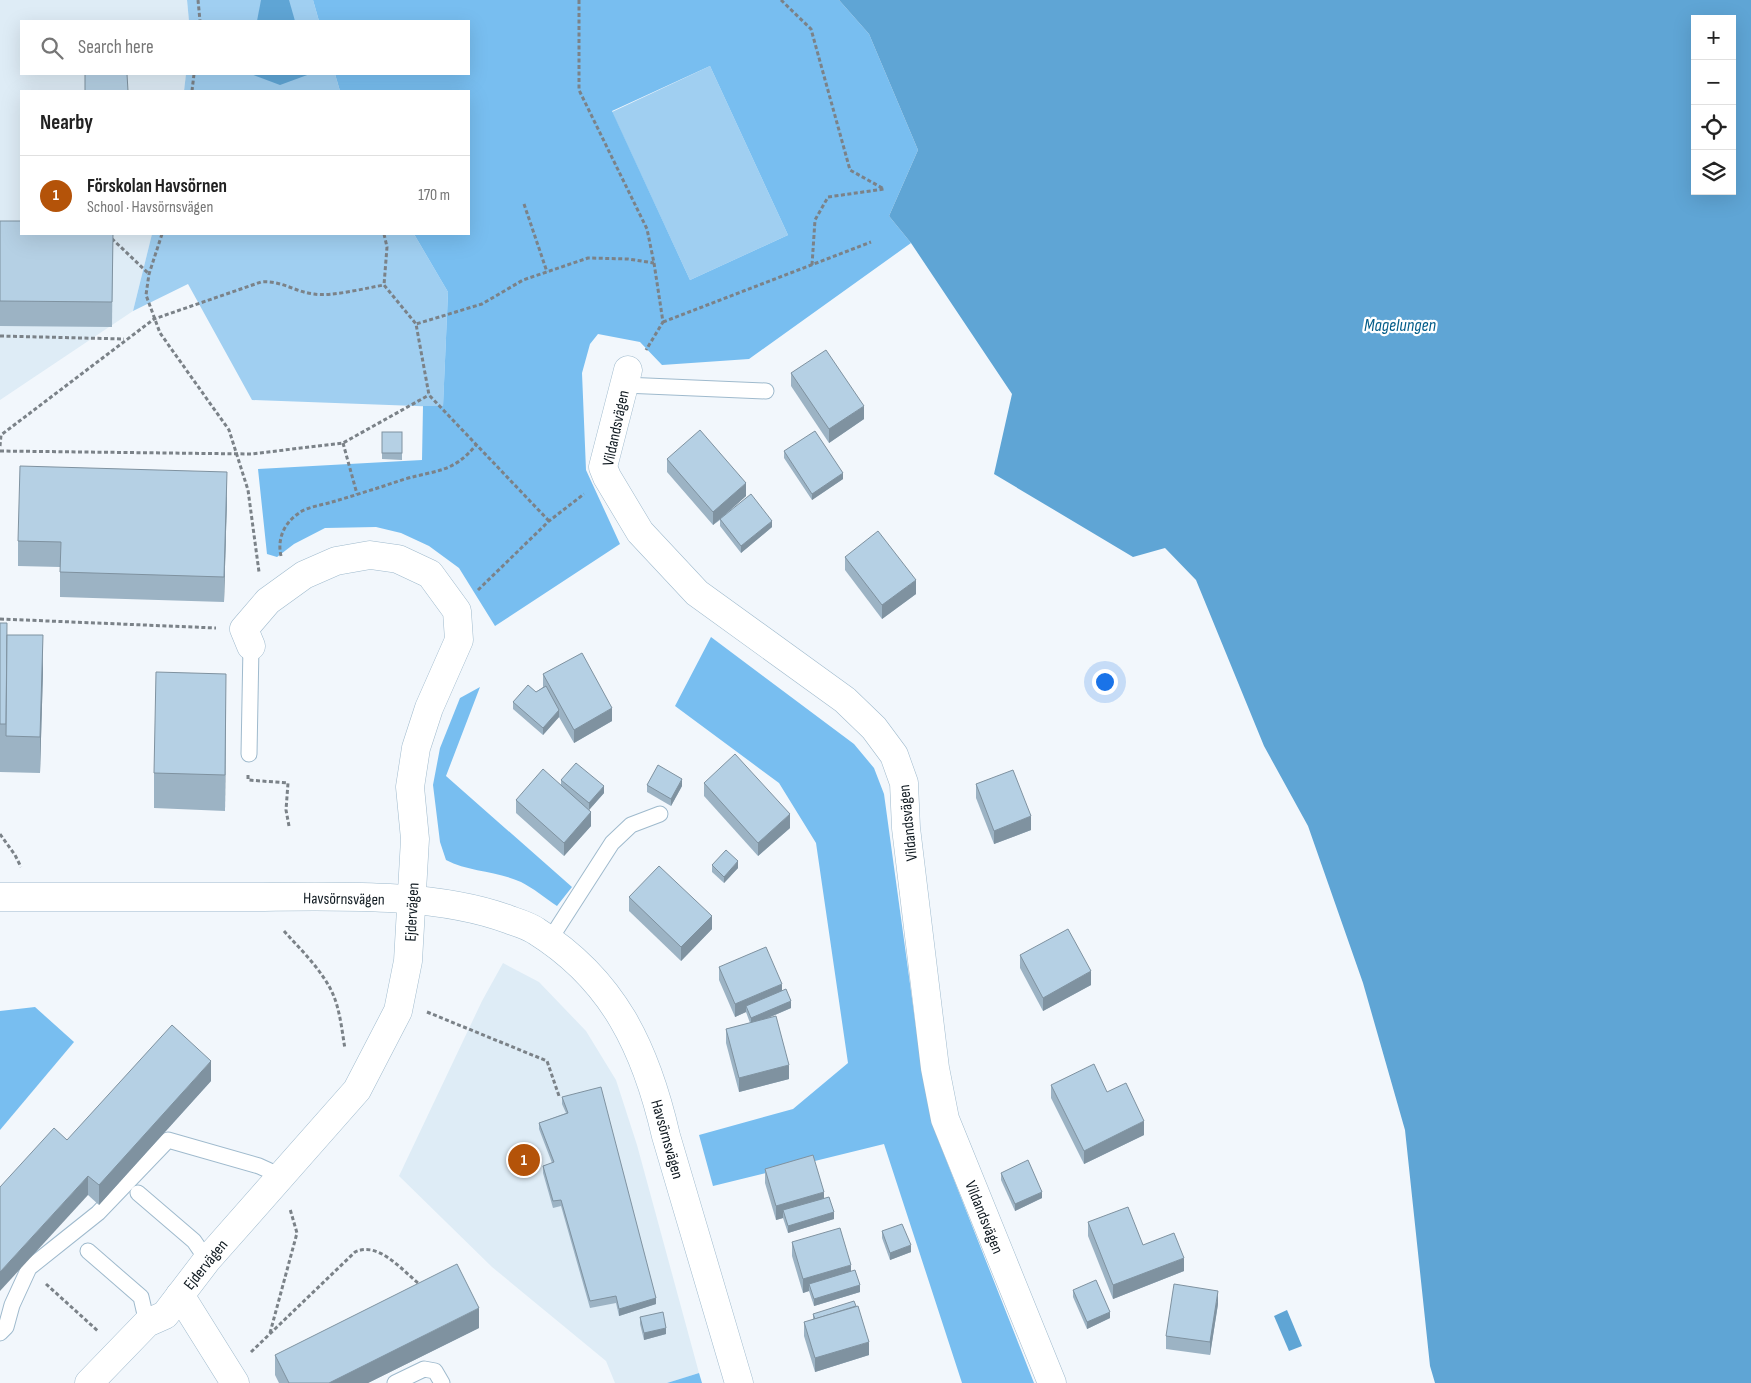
<!DOCTYPE html>
<html lang="en">
<head>
<meta charset="utf-8">
<style>
  body { margin:0; font-family:"Sofia Sans Condensed",sans-serif; background:#f6f6f6; color:#222 }
  .controls { position:absolute; right:15px; top:15px; display:grid; overflow:hidden; border-radius:0px; box-shadow:0 5px 20px #0002 }
  .controls button { width:45px; height:45px; display:grid; place-items:center; padding:0; border:0; border-bottom:1px solid #e0e0e0; background:#fff; color:#222; font:25px sans-serif }
  .you { position:absolute; left:1104px; top:681px; width:18px; height:18px; margin:-12px; border:4px solid #fff; border-radius:50%; background:#1a73e8; box-shadow:0 0 0 8px #1a73e833 }
  .badge { display:grid; place-items:center; width:32px; height:32px; border-radius:50%; background:#b45309; color:#fff; font-size:16px; font-weight:700 }
  .pin { position:absolute; translate:-50% -50%; border:2px solid #fff; box-shadow:0 1px 5px #0006 }
  .list { margin:0; padding:0; list-style:none }
  h2 { display:flex; justify-content:space-between; align-items:center; height:65px; margin:0; padding:0 20px; font-size:21px }
  h2 small { font-size:16px; font-weight:400; color:#767676 }
  .list li { display:grid; grid-template-columns:32px 1fr auto; gap:15px; align-items:center; box-sizing:border-box; height:80px; padding:0 20px; border-top:1px solid #e0e0e0 }
  .list b { display:block; font-size:19px; white-space:nowrap }
  .list p { margin:0; font-size:16px; white-space:nowrap; color:#767676 }
  .list em { font-size:16px; font-style:normal; color:#767676 }
  .icon { flex:none; width:28px; height:28px; fill:none; stroke:currentColor; stroke-width:2; stroke-linecap:round; stroke-linejoin:round }
  .map { position:relative; flex:none; width:1751px; height:1383px; overflow:hidden }
  .search { position:absolute; background:#fff; box-shadow:0 5px 20px #0002; left:20px; top:20px; width:450px; height:55px; display:flex; align-items:center; gap:12px; box-sizing:border-box; padding:0 18px; border-radius:0px; color:#767676; font-size:19px }
  .panel { position:absolute; background:#fff; box-shadow:0 5px 20px #0002; left:20px; top:90px; width:450px; height:145px; border-radius:0px }
  .map>svg:first-child { display:block }
  .built { fill:#deecf6 }
  .green { fill:#a0cff1 }
  .forest { fill:#78bef0; fill-rule:evenodd }
  .water { fill:#5fa5d5; fill-rule:evenodd }
  .lines { fill:none; stroke-linecap:round; stroke-linejoin:round }
  .service-casing { stroke:#9fbacd; stroke-width:17 }
  .minor-casing { stroke:#9fbacd; stroke-width:29 }
  .path { stroke:#7b8288; stroke-width:3; stroke-dasharray:4 2.5; stroke-linecap:butt }
  .service { stroke:#fff; stroke-width:15 }
  .minor { stroke:#fff; stroke-width:28 }
  .wall { fill:#9cb3c4 }
  .shaded-wall { fill:#7f92a0 }
  .building { fill:#b5d0e4; stroke:#7f92a0 }
  .labels { text-anchor:middle; stroke-width:4.5; stroke-linejoin:round; paint-order:stroke }
  .street-label { font-size:16px; fill:#0f1920; stroke:#fff }
  .water-label { font-size:18px; font-style:italic; fill:#035d8a; stroke:#fff }
</style>
</head>
<body>
<div class="map">
<svg width="1751" height="1383" viewBox="0 0 1751 1383">
  <rect width="100%" height="100%" fill="#f2f7fc"/>
  <g class="built">
    <polygon points="0,0 187,0 189,21 21,21 21,74 186,74 184,91 21,91 21,234 152,234 133,311 0,400"/>
    <polygon points="503,963 539,982 586,1031 616,1080 637,1145 699,1373 667,1383 615,1383 606,1361 492,1267 399,1176 482,1001"/>
  </g>
  <g class="green">
    <polygon points="187,0 313,0 319,21 189,21"/>
    <polygon points="710,66 788,235 690,280 612,112"/>
    <polygon points="186,74 335,74 340,91 184,91"/>
    <polygon points="152,234 414,234 448,292 443,407 252,400 188,284 133,311"/>
  </g>
  <g class="forest">
    <path d="M313 0H839L869 34 918 150 889 216 911 243 749 359 662 365 640 342 598 334 590 344 582 373 586 470 620 544 495 626 459 568 429 546 401 533 376 527 325 528 294 544 277 557 267 554 258 469 422 460 423 406H443L448 292 414 234H469V91H340L335 74H469V21H319ZM710 66 788 235 690 280 612 111Z"/>
    <polygon points="711,637 854,744 874,768 884,794 921,1064 934,1129 1034,1383 962,1383 884,1144 713,1186 699,1135 793,1109 848,1063 816,843 779,783 675,706"/>
    <path d="M480 687 446 776 572 887 557 906C545 898 533 888 521 882 497 871 469 872 446 860L440 842 433 785 440 748 460 698Z"/>
    <polygon points="35,1007 74,1042 0,1130 0,1011"/>
    <polygon points="699,1373 702,1383 667,1383"/>
  </g>
  <g class="water">
    <polygon points="261,0 289,0 295,21 257,21"/>
    <path d="M839 0H1751V1383H1435L1430 1366 1405 1130 1363 983 1308 826 1264 746 1196 580 1165 548 1133 557 994 474 1012 394 911 243 889 216 918 150 869 34ZM1695 19H1732V191H1695Z"/>
    <polygon points="251,74 310,74 280,85"/>
    <polygon points="1287,1310 1302,1346 1289,1351 1274,1316"/>
  </g>
  <g class="lines">
    <g class="service-casing">
      <g id="service">
        <polyline points="624,385 766,391"/>
        <polyline points="249,754 251,646"/>
        <polyline points="549,941 612,843 631,825 660,814"/>
        <polyline points="138,1193 194,1241 207,1260"/>
        <polyline points="88,1251 141,1297 147,1323"/>
        <polyline points="0,1333 6,1327 12,1305 29,1268 98,1213 168,1140 259,1166 281,1176"/>
        <polyline points="395,1383 424,1369 435,1371 442,1383"/>
      </g>
    </g>
    <g class="minor-casing">
      <g id="minor">
        <polyline points="628,370 603,467 607,477 640,532 697,593 845,700 874,728 894,755 904,783 906,828 935,1068 945,1119 1052,1383"/>
        <path d="M0 897C78 897 156 897 235 897 319 897 432 890 510 920 519 923 529 926 536 931 614 980 646 1049 666 1136L739 1383"/>
        <polyline points="180,1295 235,1383"/>
        <polyline points="89,1383 147,1323 165,1315 207,1260 357,1090 398,1011 408,961 415,839 410,787 416,748 429,708 459,640 457,611 430,574 398,559 370,555 336,561 304,575 268,601 244,629 251,646"/>
      </g>
    </g>
    <g class="path">
      <polyline points="198,0 200,21"/>
      <polyline points="579,0 579,90 647,229 654,263 663,322 646,350"/>
      <polyline points="781,0 811,29 850,170 884,189 828,197 815,220 812,265"/>
      <polyline points="192,91 194,74"/>
      <polyline points="524,204 547,272"/>
      <polyline points="107,234 149,274"/>
      <polyline points="162,234 149,274 146,295 160,333 229,430 248,490 259,572"/>
      <polyline points="384,234 387,247 384,285"/>
      <polyline points="663,322 871,242"/>
      <polyline points="0,336 124,339"/>
      <polyline points="343,443 357,494"/>
      <path d="M0 446 1 435 154 319 261 282C281 280 295 292 314 294 331 297 366 288 384 285L416 324"/>
      <polyline points="0,451 251,454 343,443 429,395"/>
      <polyline points="549,521 429,395 416,324 482,304 523,280 588,258 628,259 654,263"/>
      <path d="M281 556C277 539 284 523 299 513 307 507 322 505 332 502 356 495 381 487 405 479 436 470 453 473 476 445"/>
      <polyline points="478,590 549,521 584,494"/>
      <polyline points="0,619 216,628"/>
      <polyline points="248,775 248,780 288,783 286,810 289,826"/>
      <polyline points="0,834 15,855 21,867"/>
      <path d="M284 931C301 950 321 969 332 992 340 1009 342 1031 345 1049"/>
      <polyline points="427,1012 547,1061 559,1096"/>
      <polyline points="46,1284 99,1332"/>
      <polyline points="270,1333 297,1233 290,1209"/>
      <path d="M251 1352 355 1252C378 1241 401 1269 418 1283"/>
    </g>
    <use href="#service" class="service"/>
    <use href="#minor" class="minor"/>
  </g>
  <g class="wall">
    <polygon points="0,221 113,234 112,327 0,326"/>
    <polygon points="791,373 864,419 829,443 791,386"/>
    <polygon points="382,432 402,432 402,460 382,459"/>
    <polygon points="784,451 843,479 812,500 784,458"/>
    <polygon points="667,459 746,496 723,517 772,527 741,553 720,526 720,520 713,525 667,472"/>
    <polygon points="227,497 224,602 60,597 60,567 18,566 18,541"/>
    <polygon points="845,557 916,594 882,619 845,570"/>
    <polygon points="0,623 7,635 43,671 40,773 0,772"/>
    <polygon points="543,674 612,721 574,743 559,717 543,735 513,709 513,702 536,692 543,687"/>
    <polygon points="226,710 225,811 154,808 154,773"/>
    <polygon points="561,780 604,793 589,810 591,826 564,856 516,813 516,800 561,786"/>
    <polygon points="704,783 790,828 758,856 704,796"/>
    <polygon points="976,784 1031,830 994,844 976,798"/>
    <polygon points="647,785 682,786 671,806 647,792"/>
    <polygon points="712,865 738,868 724,883 712,872"/>
    <polygon points="629,897 712,929 681,961 629,911"/>
    <polygon points="1020,955 1091,985 1043,1011 1020,968"/>
    <polygon points="719,967 782,990 791,1008 766,1019 789,1079 739,1092 726,1043 726,1029 750,1023 746,1012 735,1017 719,980"/>
    <polygon points="211,1081 99,1205 88,1195 67,1140"/>
    <polygon points="1051,1085 1107,1092 1144,1135 1084,1164 1051,1098"/>
    <polygon points="562,1097 656,1304 619,1316 616,1303 590,1308 561,1206 553,1208 543,1173 543,1166 552,1163 539,1129 539,1123 566,1113 562,1104"/>
    <polygon points="765,1169 824,1198 834,1219 788,1233 783,1218 776,1220 765,1183"/>
    <polygon points="1001,1173 1042,1198 1015,1211 1001,1180"/>
    <polygon points="1088,1222 1143,1245 1184,1271 1113,1299 1088,1236"/>
    <polygon points="882,1231 911,1252 890,1260 882,1238"/>
    <polygon points="792,1242 851,1271 860,1292 814,1306 809,1291 803,1293 792,1256"/>
    <polygon points="1073,1290 1110,1318 1087,1329 1073,1297"/>
    <polygon points="1218,1304 1210,1355 1166,1349 1166,1336"/>
    <polygon points="813,1314 869,1355 815,1372 804,1336 804,1322 813,1320"/>
    <polygon points="640,1317 666,1334 644,1340 640,1324"/>
    <polygon points="479,1328 368,1383 279,1383 275,1375 275,1355"/>
  </g>
  <g class="shaded-wall">
    <polygon points="864,406 864,419 829,443 829,429"/>
    <polygon points="227,472 227,497 224,602 224,577"/>
    <polygon points="843,473 843,479 812,500 812,494"/>
    <polygon points="746,483 746,496 713,525 713,512"/>
    <polygon points="772,521 772,527 741,553 741,546"/>
    <polygon points="916,580 916,594 882,619 882,605"/>
    <polygon points="43,635 43,671 40,773 40,737"/>
    <polygon points="226,674 226,710 225,811 225,775"/>
    <polygon points="612,708 612,721 574,743 574,730"/>
    <polygon points="559,710 559,717 543,735 543,728"/>
    <polygon points="682,779 682,786 671,806 671,799"/>
    <polygon points="604,786 604,793 589,810 589,803"/>
    <polygon points="591,812 591,826 564,856 564,843"/>
    <polygon points="790,814 790,828 758,856 758,843"/>
    <polygon points="1031,816 1031,830 994,844 994,831"/>
    <polygon points="738,861 738,868 724,883 724,877"/>
    <polygon points="712,916 712,929 681,961 681,947"/>
    <polygon points="1091,971 1091,985 1043,1011 1043,998"/>
    <polygon points="782,984 782,997 746,1006 746,1012 735,1017 735,1004"/>
    <polygon points="791,1001 791,1008 751,1025 751,1018"/>
    <polygon points="211,1061 211,1081 99,1205 99,1185"/>
    <polygon points="789,1065 789,1079 739,1092 739,1078"/>
    <polygon points="1144,1121 1144,1135 1084,1164 1084,1151"/>
    <polygon points="88,1176 88,1195 0,1291 0,1272"/>
    <polygon points="824,1192 824,1205 783,1210 783,1218 776,1220 776,1206"/>
    <polygon points="1042,1192 1042,1198 1015,1211 1015,1204"/>
    <polygon points="834,1212 834,1219 788,1233 788,1226"/>
    <polygon points="911,1245 911,1252 890,1260 890,1253"/>
    <polygon points="1184,1258 1184,1271 1113,1299 1113,1285"/>
    <polygon points="851,1265 851,1278 809,1284 809,1291 803,1293 803,1279"/>
    <polygon points="860,1285 860,1292 814,1306 814,1299"/>
    <polygon points="1218,1291 1218,1304 1210,1355 1210,1342"/>
    <polygon points="656,1298 656,1304 619,1316 619,1309"/>
    <polygon points="479,1308 479,1328 368,1383 329,1383"/>
    <polygon points="1110,1312 1110,1318 1087,1329 1087,1322"/>
    <polygon points="666,1328 666,1334 644,1340 644,1333"/>
    <polygon points="869,1342 869,1355 815,1372 815,1358"/>
  </g>
  <g class="building">
    <polygon points="85,74 127,74 128,91 85,91"/>
    <polygon points="0,221 21,221 21,234 113,234 112,302 0,301"/>
    <polygon points="826,350 864,406 829,429 791,373"/>
    <polygon points="700,430 746,483 713,512 667,459"/>
    <polygon points="815,431 843,473 812,494 784,451"/>
    <rect x="382" y="432" width="20" height="21"/>
    <polygon points="20,466 227,472 224,577 60,572 61,542 18,541"/>
    <polygon points="751,494 772,521 741,546 720,519"/>
    <polygon points="878,531 916,580 882,605 845,557"/>
    <polygon points="0,623 7,623 6,724 0,724"/>
    <polygon points="7,635 43,635 40,737 6,736"/>
    <polygon points="582,653 612,708 574,730 543,674"/>
    <polygon points="156,672 226,674 225,775 154,773"/>
    <polygon points="528,685 536,692 546,686 559,710 543,728 513,702"/>
    <polygon points="735,754 790,814 758,843 704,783"/>
    <polygon points="576,763 604,786 589,803 561,780"/>
    <polygon points="658,765 682,779 671,799 647,785"/>
    <polygon points="543,769 591,812 564,843 516,800"/>
    <polygon points="1013,770 1031,816 994,831 976,784"/>
    <polygon points="726,850 738,861 724,877 712,865"/>
    <polygon points="659,866 712,916 681,947 629,897"/>
    <polygon points="1068,929 1091,971 1043,998 1020,955"/>
    <polygon points="766,947 782,984 735,1004 719,967"/>
    <polygon points="786,989 791,1001 751,1018 746,1006"/>
    <polygon points="776,1016 789,1065 739,1078 726,1029"/>
    <polygon points="172,1025 211,1061 99,1185 88,1176 0,1272 0,1187 54,1128 67,1140"/>
    <polygon points="1094,1064 1107,1092 1126,1083 1144,1121 1084,1151 1051,1085"/>
    <polygon points="601,1087 656,1298 619,1309 616,1296 590,1301 561,1200 553,1201 543,1166 554,1162 539,1123 568,1113 562,1097"/>
    <polygon points="813,1155 824,1192 776,1206 765,1169"/>
    <polygon points="1028,1160 1042,1192 1015,1204 1001,1173"/>
    <polygon points="829,1197 834,1212 788,1226 783,1210"/>
    <polygon points="1128,1207 1143,1245 1174,1233 1184,1258 1113,1285 1088,1222"/>
    <polygon points="902,1224 911,1245 890,1253 882,1231"/>
    <polygon points="840,1228 851,1265 803,1279 792,1242"/>
    <polygon points="457,1264 479,1308 329,1383 289,1383 275,1355"/>
    <polygon points="855,1270 860,1285 814,1299 809,1284"/>
    <polygon points="1096,1280 1110,1312 1087,1322 1073,1290"/>
    <polygon points="1174,1284 1218,1291 1210,1342 1166,1336"/>
    <polygon points="854,1301 856,1306 815,1319 813,1314"/>
    <polygon points="858,1306 869,1342 815,1358 804,1322"/>
    <polygon points="663,1312 666,1328 644,1333 640,1317"/>
  </g>
  <g class="labels">
    <g class="street-label">
      <text transform="translate(615 428) rotate(-78)" y="6">Vildandsvägen</text>
      <text transform="translate(907 823) rotate(-96)" y="6">Vildandsvägen</text>
      <text transform="translate(344 898) rotate(1)" y="6">Havsörnsvägen</text>
      <text transform="translate(411 912) rotate(-87)" y="6">Ejdervägen</text>
      <text transform="translate(668 1139) rotate(74)" y="6">Havsörnsvägen</text>
      <text transform="translate(985 1217) rotate(68)" y="6">Vildandsvägen</text>
      <text transform="translate(205 1264) rotate(-51)" y="6">Ejdervägen</text>
    </g>
    <g class="water-label">
      <text x="1400" y="331">Magelungen</text>
    </g>
  </g>
</svg>
<div class="controls">
<button>+</button>
<button>−</button>
<button><svg class="icon" aria-label="locate" viewBox="0 0 24 24"><circle cx="12" cy="12" r="6"/><path d="M12 2v4M12 18v4M2 12h4M18 12h4"/></svg></button>
<button><svg class="icon" aria-label="layers" viewBox="0 0 24 24"><path d="M12 4l9 5-9 5-9-5zM3 14l9 5 9-5"/></svg></button>
</div>
<div class="you"></div>
<div class="pin badge" style="left:524px;top:1160px">1</div>
<div class="search"><svg class="icon" aria-label="search" viewBox="0 0 24 24"><circle cx="10" cy="10" r="6"/><path d="M15 15l6 6"/></svg>Search here</div>
<section class="panel">
<h2>Nearby<small></small></h2>
<ul class="list">
<li><span class="badge">1</span><div><b>Förskolan Havsörnen</b><p>School · Havsörnsvägen</p></div><em>170 m</em></li>
</ul>
</section>
</div>
</body>
</html>
